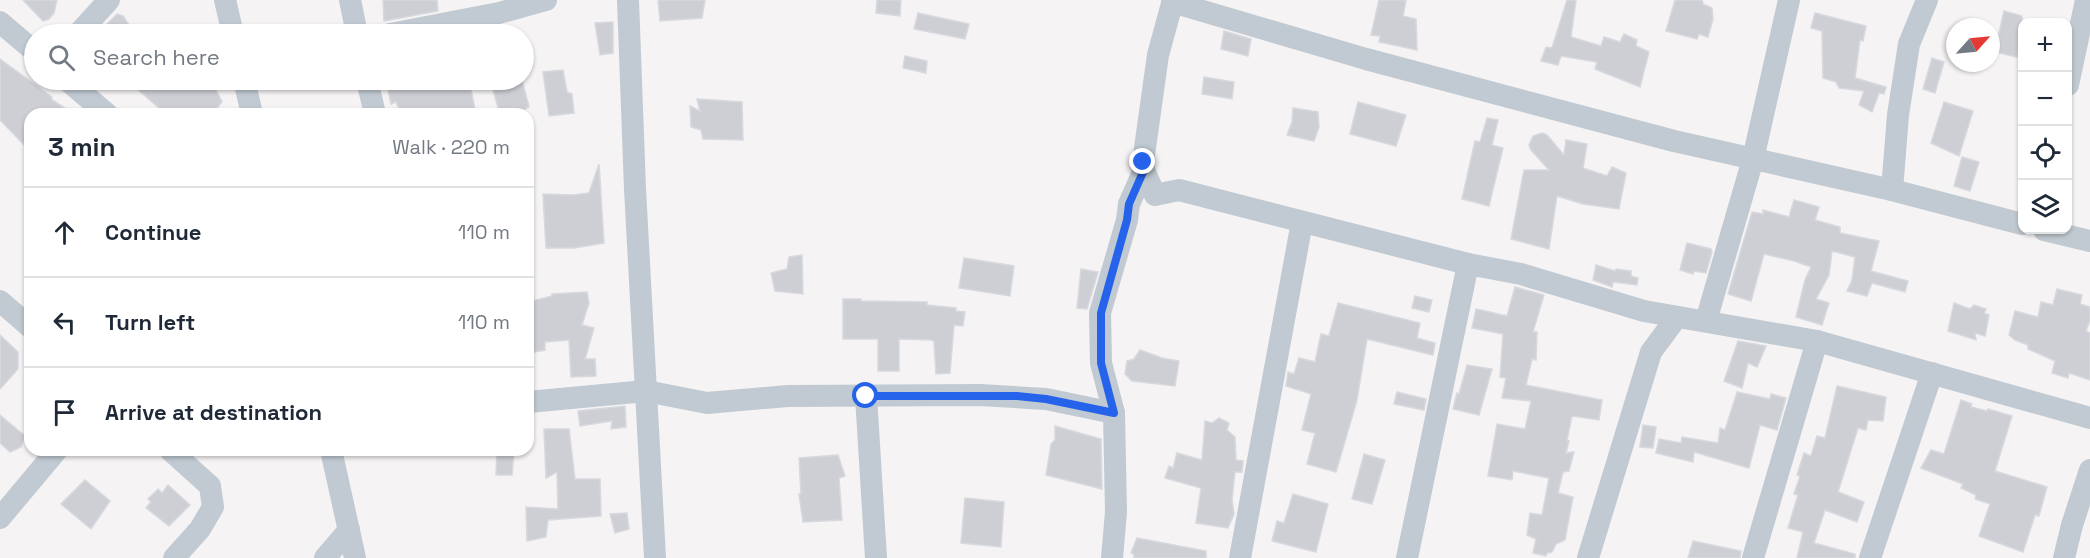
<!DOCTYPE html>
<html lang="en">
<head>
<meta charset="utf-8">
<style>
  body { margin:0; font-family:"Space Grotesk",sans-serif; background:#f2f2f3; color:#1f2937 }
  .controls { position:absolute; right:18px; top:18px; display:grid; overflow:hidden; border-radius:12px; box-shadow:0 2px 4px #0004 }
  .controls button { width:54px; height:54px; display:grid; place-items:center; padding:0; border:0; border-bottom:2px solid #e0e1e3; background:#fff; color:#1f2937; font:30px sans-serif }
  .compass { position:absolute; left:1946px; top:18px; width:54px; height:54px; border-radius:50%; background:#fff; box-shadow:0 2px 4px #0004; rotate:63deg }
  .stop { position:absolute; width:18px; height:18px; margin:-14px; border:4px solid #2563eb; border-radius:50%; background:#fff }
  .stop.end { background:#2563eb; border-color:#fff; box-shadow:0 2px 6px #0008 }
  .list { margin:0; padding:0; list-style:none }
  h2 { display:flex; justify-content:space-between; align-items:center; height:78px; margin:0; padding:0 24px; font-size:26px }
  h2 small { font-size:20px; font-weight:400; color:#747a83 }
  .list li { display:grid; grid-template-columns:39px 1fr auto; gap:18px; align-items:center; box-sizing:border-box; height:90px; padding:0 24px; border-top:2px solid #e0e1e3 }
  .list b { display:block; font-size:22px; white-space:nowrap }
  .list em { font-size:20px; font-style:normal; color:#747a83 }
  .icon { flex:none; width:33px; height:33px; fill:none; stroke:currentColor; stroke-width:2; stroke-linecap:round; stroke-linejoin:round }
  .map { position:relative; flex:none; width:2090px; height:558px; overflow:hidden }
  .search { position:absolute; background:#fff; box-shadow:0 2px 4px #0004; left:24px; top:24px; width:510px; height:66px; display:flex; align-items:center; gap:15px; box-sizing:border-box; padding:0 21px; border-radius:33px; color:#747a83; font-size:22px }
  .panel { position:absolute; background:#fff; box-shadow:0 2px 4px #0004; left:24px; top:108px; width:510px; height:348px; border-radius:18px }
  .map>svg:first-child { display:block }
  .building { fill:#cdcfd5; stroke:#d7d9de; stroke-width:1.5 }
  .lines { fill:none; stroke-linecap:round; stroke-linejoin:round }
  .minor { stroke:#c1cad2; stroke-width:22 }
  .route { stroke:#2563eb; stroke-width:8 }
</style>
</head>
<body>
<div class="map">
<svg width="2090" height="558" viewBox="0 0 2090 558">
  <rect width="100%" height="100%" fill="#f5f3f3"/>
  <g class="building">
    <polygon points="23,0 57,0 54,13 49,19 43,21"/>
    <polygon points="383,0 437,0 438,11 384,21"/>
    <polygon points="658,0 705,0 702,18 660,21"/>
    <polygon points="877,0 901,0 900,16 876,13"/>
    <polygon points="1379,0 1406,0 1403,16 1416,19 1417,50 1379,42 1380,36 1371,35"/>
    <polygon points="1567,0 1576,0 1571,37 1601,46 1604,37 1620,42 1624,34 1637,40 1636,46 1649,52 1640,87 1595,69 1597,62 1561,56 1558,65 1541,61 1546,47 1552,48"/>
    <polygon points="1675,0 1702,0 1703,4 1712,8 1713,19 1708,37 1699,34 1697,39 1666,31"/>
    <polygon points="2004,11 2022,16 2022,34 2017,57 1991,51 1991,35 1998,37"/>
    <polygon points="918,13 969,24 965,39 914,29"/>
    <polygon points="1815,13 1866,26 1863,41 1860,40 1855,78 1886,87 1884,94 1879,93 1872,112 1859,105 1864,91 1839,88 1836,82 1823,78 1822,31 1811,28"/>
    <polygon points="117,14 123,16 135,34 97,34"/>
    <polygon points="613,22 613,53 600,55 595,23"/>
    <polygon points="1224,31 1251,39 1248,56 1221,49"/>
    <polygon points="905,56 927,61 926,73 903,68"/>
    <polygon points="1932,58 1944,62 1935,93 1923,89"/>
    <polygon points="0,59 52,97 51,99 74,114 30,114 30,151 0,120"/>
    <polygon points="563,70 567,92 572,94 574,113 549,116 543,72"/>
    <polygon points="1204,77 1234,82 1232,99 1202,94"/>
    <polygon points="127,80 214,80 213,84 222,102 212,114 166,114"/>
    <polygon points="386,80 469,80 476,114 401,114 396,102 391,104"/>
    <polygon points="490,80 522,80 529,107 517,114 500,114"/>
    <polygon points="697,99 742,102 743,140 703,139 701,130 691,127 690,106 700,111"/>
    <polygon points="1358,102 1406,115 1396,146 1350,134"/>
    <polygon points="1944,102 1973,111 1959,156 1931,143"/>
    <polygon points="1293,108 1318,112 1319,127 1314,141 1287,135 1292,122"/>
    <polygon points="1487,118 1498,120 1492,145 1503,148 1489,206 1462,199 1475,141 1480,142"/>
    <polygon points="1542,133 1547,135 1564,155 1566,140 1587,144 1583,168 1607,176 1612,167 1626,173 1619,209 1583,204 1557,196 1549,249 1511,239 1524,170 1549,170 1531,150 1529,145 1533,136"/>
    <polygon points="1962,157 1979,162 1970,191 1954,186"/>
    <polygon points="599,164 604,243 574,248 546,248 543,194 573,195 589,193"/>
    <polygon points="1794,200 1819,207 1815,220 1840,227 1840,233 1879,241 1871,271 1908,281 1905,292 1872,283 1867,296 1847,291 1852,280 1855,257 1832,251 1829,275 1816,299 1829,303 1822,325 1796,317 1805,280 1811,267 1794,261 1764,254 1751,301 1728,294 1752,212 1763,214 1763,210 1789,217"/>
    <polygon points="1687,243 1711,249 1712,252 1706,273 1694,271 1693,274 1680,270"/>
    <polygon points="802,255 803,294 775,291 771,273 787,269 789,257"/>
    <polygon points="964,258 1014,266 1010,296 959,288"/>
    <polygon points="1596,265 1615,271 1616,269 1631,271 1631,276 1638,278 1637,285 1613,282 1612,287 1593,280"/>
    <polygon points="1081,269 1098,272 1087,309 1077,308"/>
    <polygon points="1515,287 1544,295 1533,332 1537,332 1536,360 1532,359 1526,385 1602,400 1599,420 1572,416 1567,440 1569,441 1566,453 1574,452 1569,471 1563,472 1558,493 1573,497 1565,540 1556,544 1552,552 1547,553 1546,556 1533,553 1536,539 1527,535 1530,513 1542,515 1549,478 1513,471 1512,480 1488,476 1497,424 1525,429 1531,401 1502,398 1506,378 1500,377 1503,334 1472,328 1476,309 1507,316"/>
    <polygon points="2057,289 2082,295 2080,304 2090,307 2090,320 2086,331 2090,333 2090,380 2069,373 2068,378 2052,373 2055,361 2028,349 2028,345 2015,340 2009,335 2015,311 2038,317 2041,302 2053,305"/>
    <polygon points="587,292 589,303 582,325 594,328 585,359 595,359 596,376 571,377 569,340 545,342 545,350 528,353 528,302 552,296 552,294"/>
    <polygon points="1415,296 1432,300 1429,312 1412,308"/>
    <polygon points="843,299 861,299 861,301 927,302 927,305 956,308 956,311 965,312 963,326 954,325 950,373 936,374 934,342 932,340 899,339 899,371 878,371 878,339 843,339"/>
    <polygon points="1338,303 1420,323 1417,338 1435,343 1433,355 1367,339 1357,400 1336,472 1307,464 1315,433 1302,430 1311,394 1286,386 1288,372 1294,374 1299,358 1315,362 1321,334 1329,336"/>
    <polygon points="1954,303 1970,309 1974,305 1986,309 1984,313 1989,315 1985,336 1975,333 1976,340 1948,331"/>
    <polygon points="0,335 18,352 18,369 0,389"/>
    <polygon points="1738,341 1766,346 1757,367 1748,363 1742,388 1724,381"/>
    <polygon points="1140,350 1162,358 1179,361 1175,386 1132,381 1125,374 1127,361 1134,359"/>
    <polygon points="1467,365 1492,369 1479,415 1453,409 1457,393 1459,394"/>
    <polygon points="1837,386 1886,397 1883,421 1868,420 1866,430 1858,428 1838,492 1864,502 1857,522 1825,510 1814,543 1855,554 1855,558 1797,558 1803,532 1788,528 1798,495 1794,494 1800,476 1797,475 1804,453 1811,456 1817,436 1825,438"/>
    <polygon points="1397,392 1426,399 1424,410 1394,404"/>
    <polygon points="1737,392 1770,399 1771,394 1786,398 1777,430 1760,425 1749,468 1694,452 1693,462 1656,453 1659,439 1681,443 1682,437 1718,443 1720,428 1725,430"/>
    <polygon points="1961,400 1972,404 1971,407 1987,411 1988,409 2012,416 1995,471 2047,487 2039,516 2035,515 2023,552 1979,536 1990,504 1975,499 1976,495 1961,488 1963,484 1921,468 1931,450 1944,454"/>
    <polygon points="625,406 626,427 611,429 612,421 580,426 578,411"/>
    <polygon points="0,415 25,436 21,447 10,452 0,443"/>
    <polygon points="1219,418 1229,423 1227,430 1235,437 1236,460 1243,461 1242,472 1235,472 1232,500 1234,514 1228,528 1196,523 1201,488 1165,478 1169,466 1173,468 1177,453 1202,460 1205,421 1212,423"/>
    <polygon points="1643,425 1656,427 1653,448 1640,447"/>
    <polygon points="1055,426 1101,439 1102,489 1046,475 1051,444 1055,440"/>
    <polygon points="544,429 569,429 575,479 600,479 601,516 548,520 546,537 527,541 526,507 558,509 557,472 546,478"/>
    <polygon points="497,450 514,450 512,475 496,475"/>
    <polygon points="1364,454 1385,460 1372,504 1352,499"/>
    <polygon points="838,455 845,476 839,478 842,520 803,522 799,494 801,494 799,458"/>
    <polygon points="85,480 110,501 91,529 61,504"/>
    <polygon points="168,485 190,505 169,526 146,508 151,502 148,499 158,489 162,493"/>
    <polygon points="1293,494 1328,504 1316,552 1272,541 1277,521 1284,523"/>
    <polygon points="965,498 1004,502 1001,547 961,543"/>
    <polygon points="627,513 629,529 615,533 610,514"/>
    <polygon points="1137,538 1206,551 1206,558 1134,558 1134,554 1131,553"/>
    <polygon points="1693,541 1741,551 1740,558 1688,558"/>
  </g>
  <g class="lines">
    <g class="minor">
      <polyline points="225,0 233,34"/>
      <polyline points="350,0 357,34"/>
      <polyline points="628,0 635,189 655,558"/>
      <polyline points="1173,0 1158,55 1143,162 1144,170 1155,195 1179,190 1468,264"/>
      <polyline points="1172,2 1366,59 1674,141 1892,190 2022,224"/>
      <polyline points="0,22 34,51"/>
      <polyline points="78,34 109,0"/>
      <polyline points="390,34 499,13 546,0"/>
      <polyline points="67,80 107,114"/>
      <polyline points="244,80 252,114"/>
      <polyline points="367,80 375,114"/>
      <polyline points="2068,85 2086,0"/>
      <polyline points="1892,190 1898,115 1909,44 1927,0"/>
      <polyline points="2044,230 2090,241"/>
      <polyline points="0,301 30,327"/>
      <polyline points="1706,321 1753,159 1789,0"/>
      <polyline points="866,396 876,558"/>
      <polyline points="528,402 646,391 707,403 788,396 980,395 1046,399 1114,413"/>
      <polyline points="170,450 210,486 213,507 200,529 174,558"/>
      <polyline points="331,450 355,558"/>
      <polyline points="0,518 57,450"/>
      <polyline points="325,558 349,530"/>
      <polyline points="1112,558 1116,512 1114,413 1101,363 1100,313 1127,220 1129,204 1144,170"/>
      <polyline points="1240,558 1302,222"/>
      <polyline points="1407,558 1468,264 1521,274 1644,311 1817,341 2090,418"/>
      <polyline points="1588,558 1651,352 1677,317"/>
      <polyline points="1753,558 1817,341"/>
      <polyline points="1870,558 1932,373"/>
      <polyline points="2064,558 2072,525 2090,470"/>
    </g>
  </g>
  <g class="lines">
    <polyline class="route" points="866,396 1017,396 1046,399 1114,413 1101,363 1101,313 1127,220 1129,204 1144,170 1143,162"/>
  </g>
</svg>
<div class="controls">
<button>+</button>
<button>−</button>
<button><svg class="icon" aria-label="locate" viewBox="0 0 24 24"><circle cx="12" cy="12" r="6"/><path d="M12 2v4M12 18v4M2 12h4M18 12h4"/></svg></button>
<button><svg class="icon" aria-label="layers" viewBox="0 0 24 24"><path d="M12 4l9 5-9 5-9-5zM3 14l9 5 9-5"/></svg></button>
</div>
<svg class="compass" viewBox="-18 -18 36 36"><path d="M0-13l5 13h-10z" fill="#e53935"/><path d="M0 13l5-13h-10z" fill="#747a83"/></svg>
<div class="stop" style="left:866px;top:396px"></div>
<div class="stop end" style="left:1143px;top:162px"></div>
<div class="search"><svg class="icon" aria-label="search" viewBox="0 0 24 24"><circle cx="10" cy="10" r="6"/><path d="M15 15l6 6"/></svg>Search here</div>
<section class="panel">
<h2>3 min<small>Walk · 220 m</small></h2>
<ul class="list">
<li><svg class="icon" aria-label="ahead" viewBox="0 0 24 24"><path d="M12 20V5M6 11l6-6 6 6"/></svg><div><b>Continue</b></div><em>110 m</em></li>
<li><svg class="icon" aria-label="left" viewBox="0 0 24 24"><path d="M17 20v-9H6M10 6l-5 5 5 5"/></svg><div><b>Turn left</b></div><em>110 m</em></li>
<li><svg class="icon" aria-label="arrive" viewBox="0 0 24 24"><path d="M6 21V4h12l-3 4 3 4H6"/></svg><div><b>Arrive at destination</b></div></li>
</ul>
</section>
</div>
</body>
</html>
